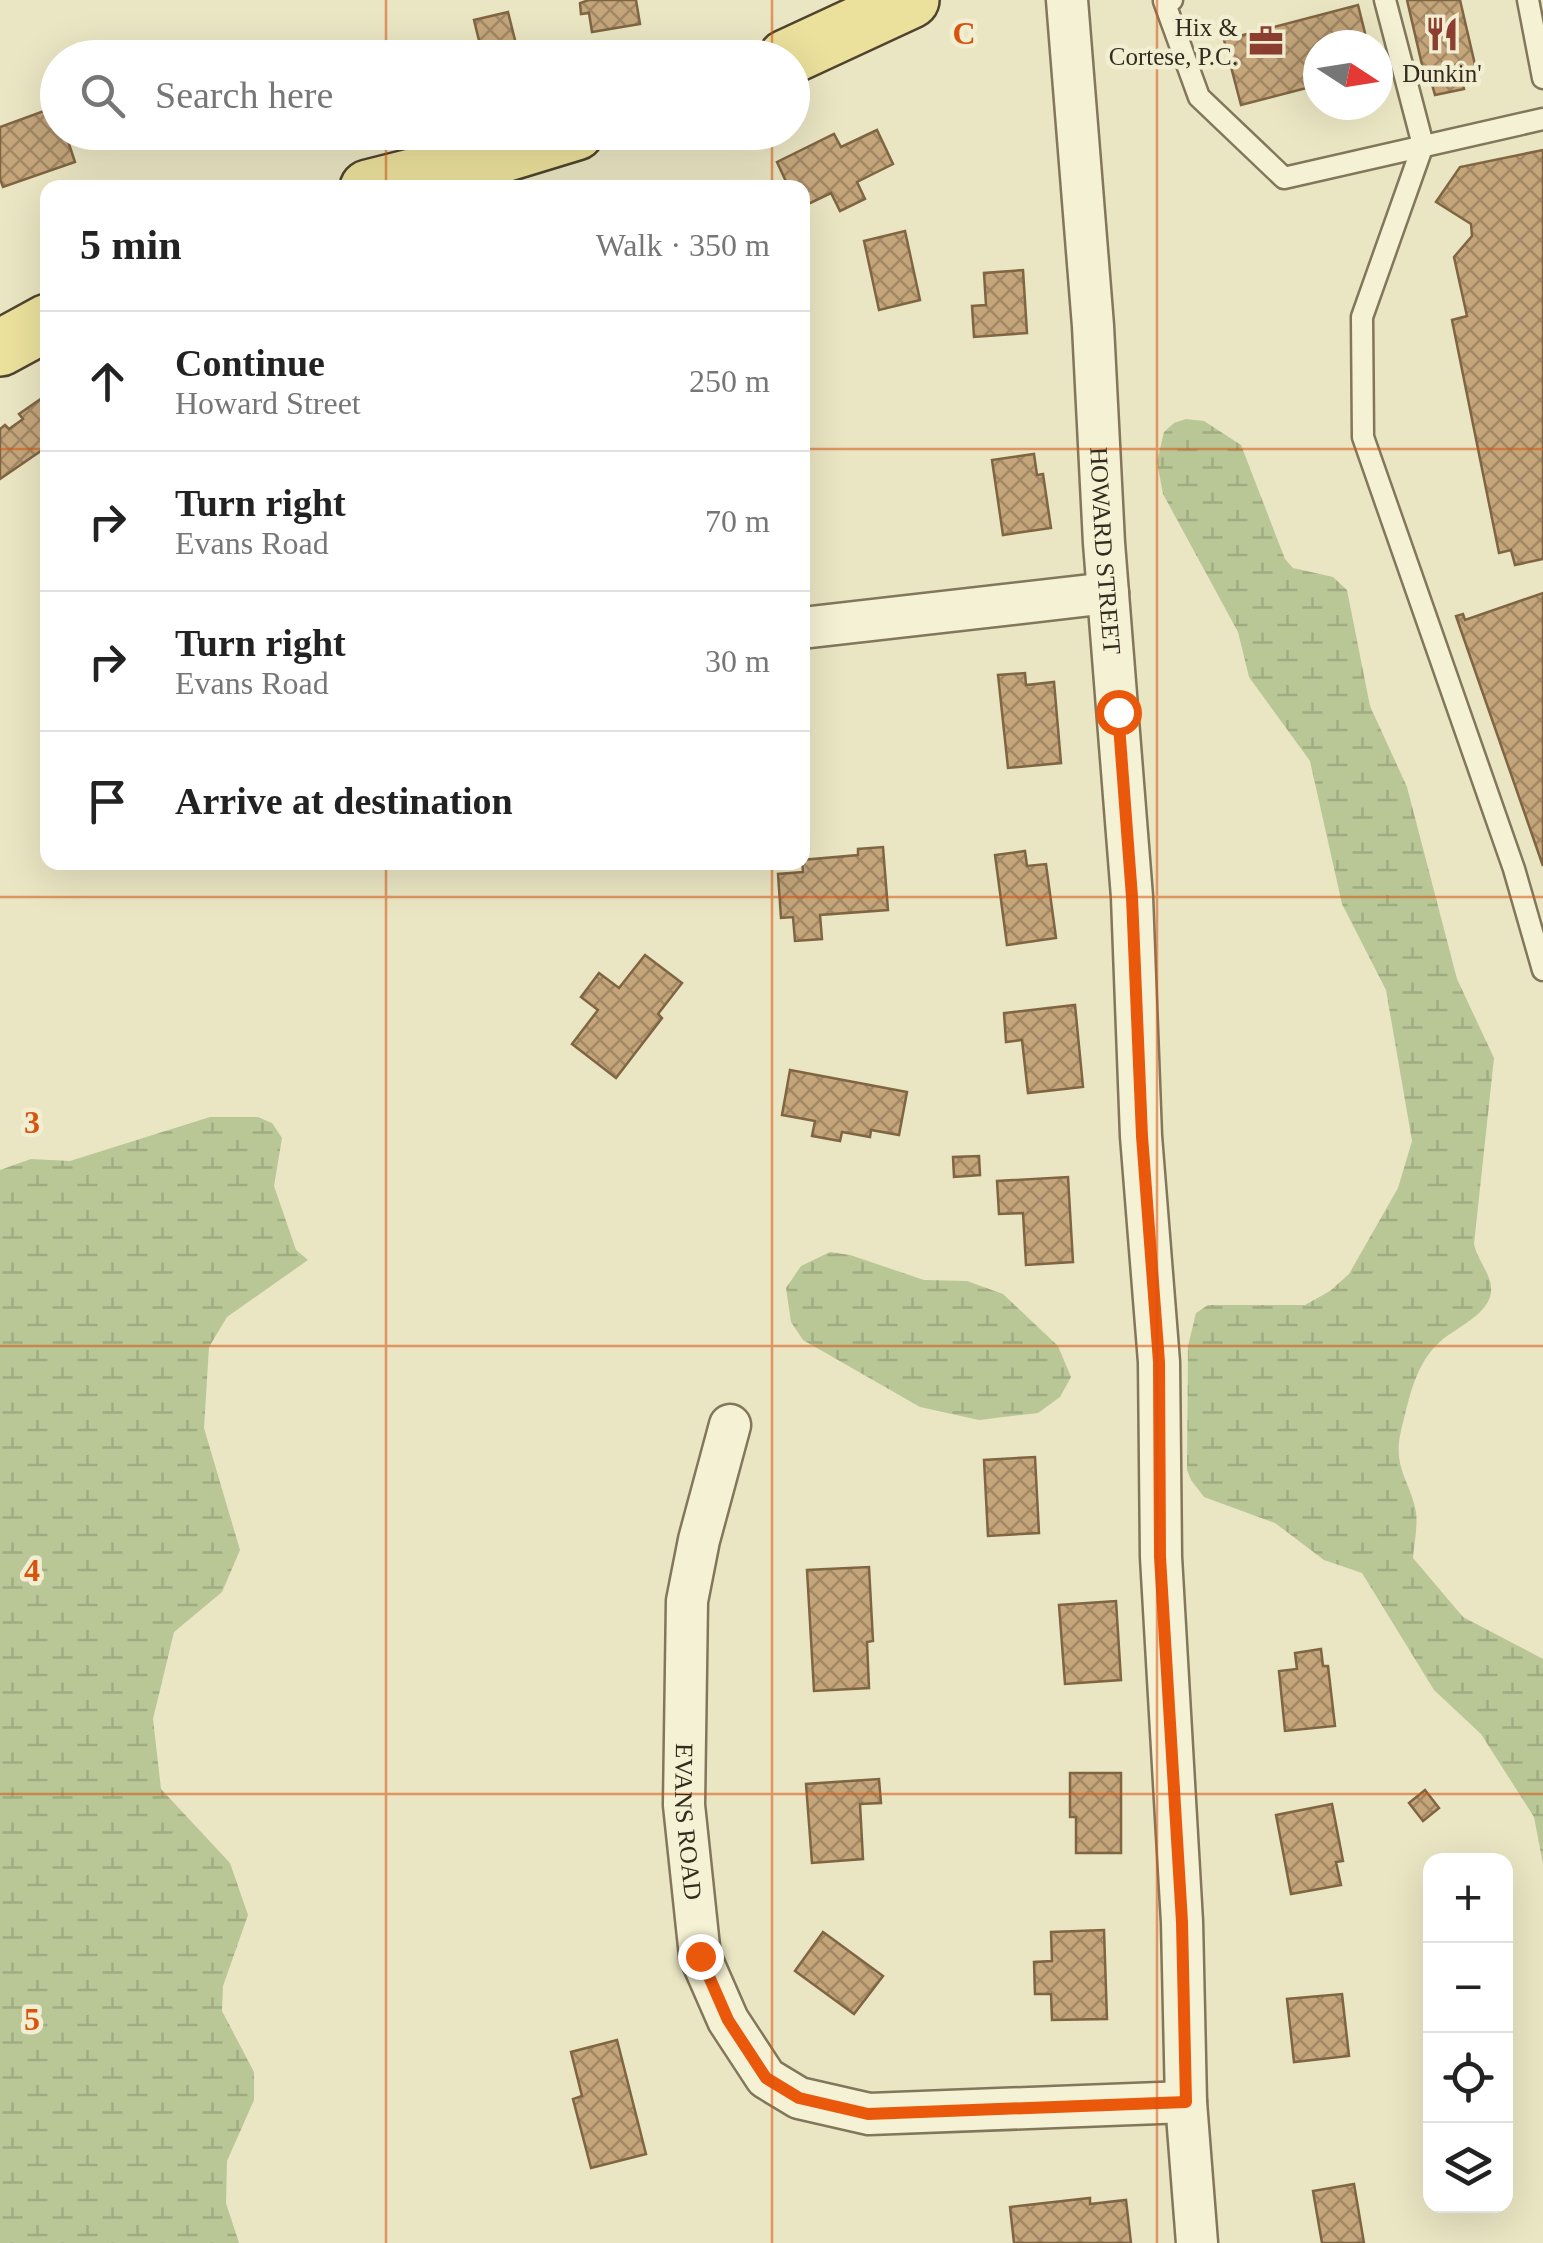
<!DOCTYPE html>
<html lang="en">
<head>
<meta charset="utf-8">
<style>
  body { margin:0; font-family:Georgia,serif; background:#f2f2f2; color:#222 }
  .controls { position:absolute; right:30px; bottom:30px; display:grid; overflow:hidden; border-radius:20px; box-shadow:0 10px 40px #0002 }
  .controls button { width:90px; height:90px; display:grid; place-items:center; padding:0; border:0; border-bottom:2px solid #e0e0e0; background:#fff; color:#222; font:50px sans-serif }
  .compass { position:absolute; left:1303px; top:30px; width:90px; height:90px; border-radius:50%; background:#fff; box-shadow:0 10px 40px #0002; rotate:102deg }
  .stop { position:absolute; width:30px; height:30px; margin:-22px; border:8px solid #ea580c; border-radius:50%; background:#fff }
  .stop.end { background:#ea580c; border-color:#fff; box-shadow:0 2px 10px #0008 }
  .list { margin:0; padding:0; list-style:none }
  h2 { display:flex; justify-content:space-between; align-items:center; height:130px; margin:0; padding:0 40px; font-size:42px }
  h2 small { font-size:32px; font-weight:400; color:#767676 }
  .list li { display:grid; grid-template-columns:65px 1fr auto; gap:30px; align-items:center; box-sizing:border-box; height:140px; padding:0 40px; border-top:2px solid #e0e0e0 }
  .list b { display:block; font-size:38px; white-space:nowrap }
  .list p { margin:0; font-size:32px; white-space:nowrap; color:#767676 }
  .list em { font-size:32px; font-style:normal; color:#767676 }
  .icon { flex:none; width:55px; height:55px; fill:none; stroke:currentColor; stroke-width:2; stroke-linecap:round; stroke-linejoin:round }
  .map { position:relative; flex:none; width:1543px; height:2243px; overflow:hidden }
  .search { position:absolute; background:#fff; box-shadow:0 10px 40px #0002; left:40px; top:40px; width:770px; height:110px; display:flex; align-items:center; gap:25px; box-sizing:border-box; padding:0 35px; border-radius:55px; color:#767676; font-size:38px }
  .panel { position:absolute; background:#fff; box-shadow:0 10px 40px #0002; left:40px; top:180px; width:770px; height:690px; border-radius:20px }
  .map>svg:first-child { display:block }
  .wetland { fill:url(#wetland-marsh) }
  .building { fill:url(#building-cross-hatch); stroke:#7f6542; stroke-width:2.5 }
  .lines { fill:none; stroke-linecap:round; stroke-linejoin:round }
  .lane-casing { stroke:#82765b; stroke-width:25 }
  .street-casing { stroke:#82765b; stroke-width:45 }
  .primary-casing { stroke:#50442f; stroke-width:60 }
  .lane { stroke:#f5f1d4; stroke-width:20 }
  .street { stroke:#f5f1d4; stroke-width:40 }
  .primary { stroke:#ebe09c; stroke-width:55 }
  .route { stroke:#ea580c; stroke-width:12 }
  .grid { fill:none; stroke:#d6540e; stroke-width:2.5; stroke-opacity:0.55 }
  .labels { text-anchor:middle; stroke-width:9; stroke-linejoin:round; paint-order:stroke }
  .poi-label { font-size:25px; fill:#332c1e; stroke:#f2eed1; text-anchor:end }
  .street-label { font-size:25px; fill:#332c1e; stroke:#f2eed1 }
  .grid-label { font-size:32px; text-anchor:middle; font-weight:bold; fill:#d6540e; stroke:#f2eed1; stroke-width:9; stroke-linejoin:round; paint-order:stroke }
</style>
</head>
<body>
<div class="map">
<svg width="1543" height="2243" viewBox="0 0 1543 2243">
  <defs>
    <pattern id="wetland-marsh" width="20" height="14" patternUnits="userSpaceOnUse" patternTransform="scale(2.5)"><rect width="20" height="14" fill="#b9c797"/><path d="M1 5h8M5 5V1M11 12h8M15 12V8" fill="none" stroke="#a0ab82"/></pattern>
    <pattern id="building-cross-hatch" width="8" height="8" patternUnits="userSpaceOnUse" patternTransform="scale(2.5)"><rect width="8" height="8" fill="#c5a67b"/><path d="M0 0l8 8M0 8l8-8" fill="none" stroke="#a18764"/></pattern>
  </defs>
  <rect width="100%" height="100%" fill="#eae5c2"/>
  <g class="wetland">
    <path d="M1186 419 1204 421 1241 445 1285 559 1293 568 1333 577 1347 590 1370 706 1407 787 1457 979 1494 1058 1474 1244C1477 1259 1490 1273 1491 1287 1494 1312 1457 1327 1441 1341 1415 1363 1409 1399 1401 1431 1392 1467 1411 1483 1416 1512 1418 1526 1414 1544 1413 1558L1463 1617 1543 1659V1864L1534 1817 1481 1734 1434 1690 1362 1573 1324 1560 1275 1523 1204 1497 1191 1480 1187 1470 1188 1346 1196 1313 1208 1305H1305L1330 1291 1349 1274 1398 1188 1412 1141 1386 990 1342 904 1310 761 1249 677 1238 632 1163 494 1157 462 1164 432 1174 423Z"/>
    <polygon points="210,1117 258,1117 272,1123 282,1138 274,1186 296,1250 308,1260 227,1317 209,1347 204,1428 240,1550 222,1592 174,1632 153,1719 161,1789 230,1863 248,1915 223,1986 222,2011 254,2072 254,2100 227,2161 226,2203 239,2243 0,2243 0,1170 31,1159 70,1161"/>
    <polygon points="830,1252 850,1255 924,1280 967,1281 1003,1294 1058,1346 1071,1377 1060,1397 1038,1413 979,1420 920,1407 803,1340 791,1322 786,1288 801,1266"/>
  </g>
  <g class="building">
    <polygon points="636,0 640,24 592,32 589,13 581,14 580,3 589,0"/>
    <polygon points="1407,0 1460,0 1476,69 1460,72 1464,89 1435,95 1431,81 1426,82"/>
    <polygon points="1358,5 1368,45 1318,45 1318,85 1241,105 1224,40"/>
    <polygon points="508,12 517,48 483,57 474,20"/>
    <polygon points="55,107 58,132 65,132 75,162 3,187 0,179 0,127"/>
    <polygon points="877,130 893,164 857,182 865,199 840,211 831,193 802,207 802,188 789,188 777,162 834,134 841,147"/>
    <polygon points="186,132 218,132 219,138 190,146"/>
    <polygon points="1543,150 1543,559 1515,565 1511,550 1499,553 1452,320 1467,316 1454,257 1472,236 1471,224 1436,202 1460,167"/>
    <polygon points="905,231 920,300 879,310 864,241"/>
    <polygon points="1023,270 1027,333 974,337 972,306 986,305 984,273"/>
    <polygon points="48,394 48,446 0,479 0,429 5,425 9,429 23,419 19,414"/>
    <polygon points="1034,454 1037,475 1043,474 1051,528 1003,535 992,460"/>
    <polygon points="1543,593 1543,866 1456,616 1463,614 1465,620"/>
    <polygon points="1025,673 1026,685 1054,682 1061,763 1008,768 998,675"/>
    <polygon points="883,847 888,910 820,915 822,939 795,941 793,917 781,918 778,874 803,872 802,860 858,855 858,849"/>
    <polygon points="1025,851 1027,866 1046,864 1056,938 1007,945 995,855"/>
    <polygon points="645,955 682,983 658,1014 662,1018 616,1078 572,1044 598,1010 581,997 599,973 619,988"/>
    <polygon points="1075,1005 1083,1087 1028,1093 1022,1040 1006,1042 1004,1013"/>
    <polygon points="790,1070 907,1092 899,1135 871,1130 870,1137 842,1132 840,1141 812,1136 815,1121 782,1115"/>
    <polygon points="979,1156 980,1175 954,1177 953,1157"/>
    <polygon points="1068,1177 1073,1262 1026,1265 1023,1213 999,1214 997,1181"/>
    <polygon points="1035,1457 1039,1533 988,1536 984,1460"/>
    <polygon points="869,1567 873,1641 867,1642 869,1688 814,1691 807,1570"/>
    <polygon points="1116,1601 1121,1680 1065,1684 1059,1605"/>
    <polygon points="1321,1649 1323,1666 1328,1666 1335,1726 1285,1731 1279,1671 1297,1669 1295,1653"/>
    <polygon points="1070,1773 1121,1773 1121,1853 1076,1853 1076,1817 1070,1817"/>
    <polygon points="879,1779 881,1803 860,1804 863,1859 812,1863 806,1784"/>
    <polygon points="1425,1790 1439,1808 1423,1821 1409,1803"/>
    <polygon points="1332,1804 1343,1861 1336,1862 1341,1885 1291,1894 1276,1815"/>
    <polygon points="1104,1930 1107,2019 1052,2020 1051,1994 1035,1994 1034,1962 1052,1961 1051,1932"/>
    <polygon points="823,1932 883,1976 854,2014 795,1971"/>
    <polygon points="1342,1994 1349,2056 1294,2062 1287,1999"/>
    <polygon points="617,2040 646,2154 591,2168 573,2099 582,2096 571,2052"/>
    <polygon points="1354,2184 1364,2243 1322,2243 1313,2191"/>
    <polygon points="1090,2198 1090,2204 1126,2200 1131,2243 1014,2243 1010,2207"/>
  </g>
  <g class="lines">
    <g class="lane-casing">
      <g id="lane">
        <polyline points="1172,0 1164,1 1199,97 1284,178 1543,119"/>
        <polyline points="1385,0 1423,145 1362,317 1363,437 1514,869 1543,970"/>
        <polyline points="1528,0 1543,78"/>
      </g>
    </g>
    <g class="street-casing">
      <g id="street">
        <path id="s1" d="M1067 0 1093 326 1104 543 1132 897 1141 1136 1159 1362 1161 1557 1182 1922 1186 2102 1197 2243"/>
        <polyline points="802,628 1108,593"/>
        <path id="s2" d="M730 1425 699 1540 687 1601 684 1805 700 1956 728 2020 766 2078 799 2098 869 2114 1186 2102"/>
      </g>
    </g>
    <g class="primary-casing">
      <g id="primary">
        <polyline points="786,58 911,0"/>
        <polyline points="368,188 507,153 576,132"/>
        <polyline points="0,348 48,322"/>
      </g>
    </g>
    <use href="#lane" class="lane"/>
    <use href="#street" class="street"/>
    <use href="#primary" class="primary"/>
  </g>
  <g class="lines">
    <polyline class="route" points="700,1956 728,2020 766,2078 799,2098 868,2114 1186,2102 1182,1922 1160,1557 1159,1362 1142,1136 1132,897 1118,712"/>
  </g>
  <path class="grid" d="M386 0V58M772 0V58M1157 0V2243M386 132V188M772 132V188M0 449H48M802 449H1543M386 862V2243M772 862V2243M0 897H1543M0 1346H1543M0 1794H1543"/>
  <defs>
    <g id="restaurant-bare" transform="scale(2.7)"><path d="M-5-6h1v4h1v-4h1v4h1v-4h1v5L-1.5 .5V6h-2V.5L-5-1ZM5-6V6H3V1.5H1.5Q1.5-4 5-6Z" fill="#8c3f30" stroke="#f2eed1" stroke-width="2.5" paint-order="stroke"/></g>
    <g id="office-bare" transform="scale(2.7)"><path d="M-6-3h4V-5.5h4V-3h4V5H-6ZM-1-4.5V-3h2v-1.5ZM-6 0V1H6V0Z" fill="#8c3f30" stroke="#f2eed1" stroke-width="2.5" paint-order="stroke"/></g>
  </defs>
  <g fill-rule="evenodd">
    <use href="#restaurant-bare" x="1442" y="34"/>
    <use href="#office-bare" x="1266" y="41"/>
  </g>
  <g class="labels">
    <g class="poi-label">
      <text x="1238" y="36">Hix &amp;<tspan x="1238" dy="29">Cortese, P.C.</tspan></text>
      <text x="1442" y="82" text-anchor="middle">Dunkin'</text>
    </g>
    <g class="street-label">
      <text dy="9" stroke="none"><textPath href="#s1" startOffset="552">HOWARD STREET</textPath></text>
      <text dy="9" stroke="none"><textPath href="#s2" startOffset="402">EVANS ROAD</textPath></text>
    </g>
  </g>
  <g class="grid-label">
    <text x="964" y="44">C</text>
    <text x="32" y="1133">3</text>
    <text x="32" y="1581">4</text>
    <text x="32" y="2030">5</text>
  </g>
</svg>
<div class="controls">
<button>+</button>
<button>−</button>
<button><svg class="icon" aria-label="locate" viewBox="0 0 24 24"><circle cx="12" cy="12" r="6"/><path d="M12 2v4M12 18v4M2 12h4M18 12h4"/></svg></button>
<button><svg class="icon" aria-label="layers" viewBox="0 0 24 24"><path d="M12 4l9 5-9 5-9-5zM3 14l9 5 9-5"/></svg></button>
</div>
<svg class="compass" viewBox="-18 -18 36 36"><path d="M0-13l5 13h-10z" fill="#e53935"/><path d="M0 13l5-13h-10z" fill="#767676"/></svg>
<div class="stop" style="left:1118px;top:712px"></div>
<div class="stop end" style="left:700px;top:1956px"></div>
<div class="search"><svg class="icon" aria-label="search" viewBox="0 0 24 24"><circle cx="10" cy="10" r="6"/><path d="M15 15l6 6"/></svg>Search here</div>
<section class="panel">
<h2>5 min<small>Walk · 350 m</small></h2>
<ul class="list">
<li><svg class="icon" aria-label="ahead" viewBox="0 0 24 24"><path d="M12 20V5M6 11l6-6 6 6"/></svg><div><b>Continue</b><p>Howard Street</p></div><em>250 m</em></li>
<li><svg class="icon" aria-label="right" viewBox="0 0 24 24"><path d="M7 20v-9h11M14 6l5 5-5 5"/></svg><div><b>Turn right</b><p>Evans Road</p></div><em>70 m</em></li>
<li><svg class="icon" aria-label="right" viewBox="0 0 24 24"><path d="M7 20v-9h11M14 6l5 5-5 5"/></svg><div><b>Turn right</b><p>Evans Road</p></div><em>30 m</em></li>
<li><svg class="icon" aria-label="arrive" viewBox="0 0 24 24"><path d="M6 21V4h12l-3 4 3 4H6"/></svg><div><b>Arrive at destination</b></div></li>
</ul>
</section>
</div>
</body>
</html>
